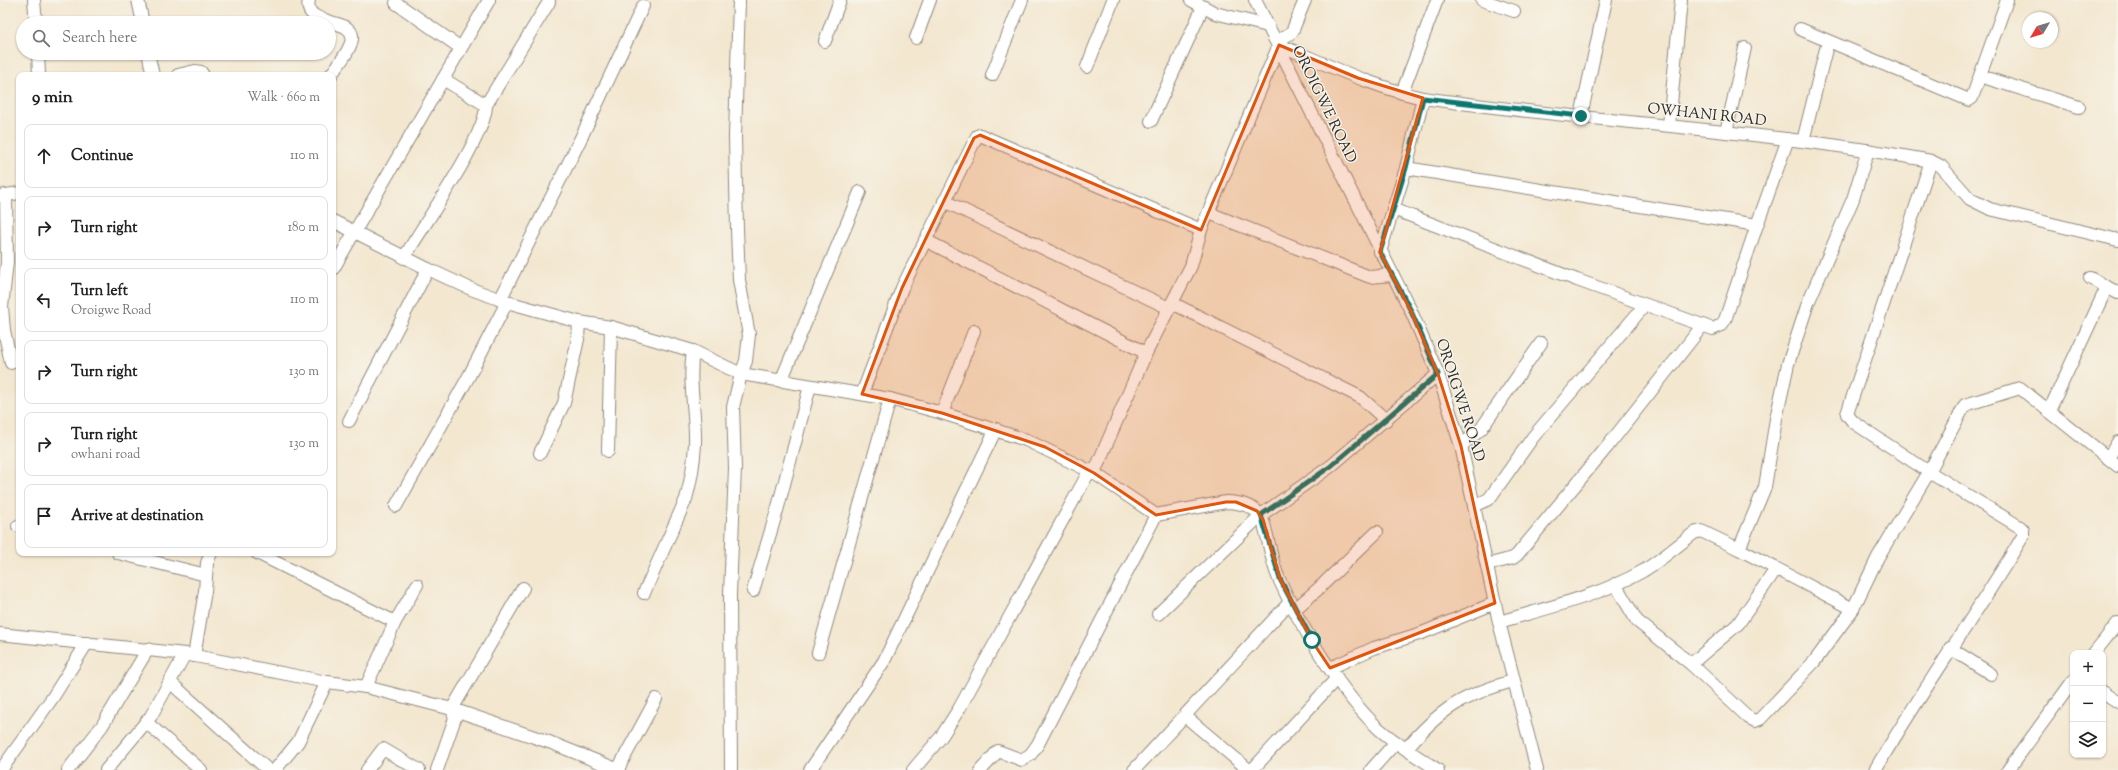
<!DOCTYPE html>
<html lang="en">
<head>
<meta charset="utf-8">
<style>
  body { margin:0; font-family:"Sorts Mill Goudy",serif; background:#f6f6f6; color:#222 }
  .controls { position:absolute; right:12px; bottom:12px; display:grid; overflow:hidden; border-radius:8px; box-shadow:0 1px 3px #0004 }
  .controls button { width:36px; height:36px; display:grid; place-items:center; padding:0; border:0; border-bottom:1px solid #e0e0e0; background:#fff; color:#222; font:20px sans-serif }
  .compass { position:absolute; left:2022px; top:12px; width:36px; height:36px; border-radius:50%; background:#fff; box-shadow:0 1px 3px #0004; rotate:232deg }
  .stop { position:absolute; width:12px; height:12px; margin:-9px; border:3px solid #0f766e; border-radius:50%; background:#fff }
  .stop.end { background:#0f766e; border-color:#fff; box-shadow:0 1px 4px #0008 }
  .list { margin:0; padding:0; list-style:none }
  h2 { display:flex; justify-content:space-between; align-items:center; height:52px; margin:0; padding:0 16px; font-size:17px }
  h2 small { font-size:13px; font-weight:400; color:#767676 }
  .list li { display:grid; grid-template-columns:26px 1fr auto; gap:12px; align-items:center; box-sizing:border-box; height:64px; margin:0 8px 8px; padding:0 8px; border:1px solid #e0e0e0; border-radius:8px }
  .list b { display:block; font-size:15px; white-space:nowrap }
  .list p { margin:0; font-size:13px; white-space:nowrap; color:#767676 }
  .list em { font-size:13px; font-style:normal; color:#767676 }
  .icon { flex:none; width:22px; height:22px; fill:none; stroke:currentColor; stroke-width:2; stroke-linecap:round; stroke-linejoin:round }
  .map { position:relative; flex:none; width:2118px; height:770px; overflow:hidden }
  .search { position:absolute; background:#fff; box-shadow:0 1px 3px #0004; left:16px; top:16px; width:320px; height:44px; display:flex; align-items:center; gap:10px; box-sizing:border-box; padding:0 14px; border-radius:22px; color:#767676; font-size:15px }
  .panel { position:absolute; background:#fff; box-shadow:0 1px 3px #0004; left:16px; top:72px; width:320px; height:484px; border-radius:8px }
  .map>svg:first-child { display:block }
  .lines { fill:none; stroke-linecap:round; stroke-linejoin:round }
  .minor-casing { stroke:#8f897e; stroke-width:14 }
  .minor { stroke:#fff; stroke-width:12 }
  .route { stroke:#0f766e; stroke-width:5 }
  .marked { fill:#df570e; fill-opacity:0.2; stroke:#df570e; stroke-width:3; stroke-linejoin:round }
  .labels { text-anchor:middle; stroke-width:3; stroke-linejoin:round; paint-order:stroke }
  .street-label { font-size:15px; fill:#2b2b2b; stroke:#f7f3e8 }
</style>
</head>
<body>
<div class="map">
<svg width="2118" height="770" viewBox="0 0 2118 770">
  <rect width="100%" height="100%" fill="#f7f3e8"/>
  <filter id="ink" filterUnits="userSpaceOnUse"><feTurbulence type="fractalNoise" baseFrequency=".025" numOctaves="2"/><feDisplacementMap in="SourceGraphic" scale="8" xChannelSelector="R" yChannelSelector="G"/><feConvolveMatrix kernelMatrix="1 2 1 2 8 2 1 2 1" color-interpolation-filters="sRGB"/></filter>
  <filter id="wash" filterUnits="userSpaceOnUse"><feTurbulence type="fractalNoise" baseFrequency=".012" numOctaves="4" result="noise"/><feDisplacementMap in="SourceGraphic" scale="16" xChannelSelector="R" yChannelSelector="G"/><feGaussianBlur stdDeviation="0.9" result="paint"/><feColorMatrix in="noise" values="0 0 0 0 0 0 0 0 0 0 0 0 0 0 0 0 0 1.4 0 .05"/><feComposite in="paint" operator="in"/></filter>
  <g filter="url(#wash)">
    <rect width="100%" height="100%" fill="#f3e7d0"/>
  </g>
  <g filter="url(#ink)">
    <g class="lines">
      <g class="minor-casing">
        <g id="minor">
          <polyline points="34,0 36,23"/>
          <polyline points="138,0 143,23"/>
          <path d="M309 0C302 28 355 16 352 39 350 51 338 65 331 75"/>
          <polyline points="1191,0 1215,13 1268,26"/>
          <polyline points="1255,0 1411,311 1438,374 1461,446 1499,622 1537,770"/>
          <polyline points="1482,0 1514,11"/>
          <polyline points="396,3 461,48"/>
          <polyline points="1800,29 1969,100 1972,98 2007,0"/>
          <polyline points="916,38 930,0"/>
          <polyline points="825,41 840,0"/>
          <polyline points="1277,42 1292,32 1305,0"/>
          <polyline points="38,53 39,75"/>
          <polyline points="148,53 153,75"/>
          <polyline points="1087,67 1113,0"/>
          <polyline points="178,75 195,71 201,72 203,75"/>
          <polyline points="992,75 1022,0"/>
          <polyline points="1980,76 2079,107"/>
          <polyline points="1402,93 1437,0"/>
          <polyline points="486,105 549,2"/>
          <polyline points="1581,116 1606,0"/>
          <polyline points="1151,121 1203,7"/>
          <polyline points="1669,125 1681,0"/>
          <polyline points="1726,132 1745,48"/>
          <polyline points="1803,141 1828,41"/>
          <polyline points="1406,168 1757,225"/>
          <polyline points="6,195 7,262 2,307 4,330 11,363"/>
          <polyline points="0,196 19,193"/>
          <polyline points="944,201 1169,308"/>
          <polyline points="1393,209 1577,280 1713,329 1721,325 1725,320 1757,225 1788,139"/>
          <polyline points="1209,213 1370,277 1392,275"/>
          <path d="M333 221 428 269 471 289 507 302 579 322 611 327 693 351 741 374 890 399 942 413 1026 440 1094 473 1156 515 1226 502C1239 502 1251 505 1261 515 1269 536 1270 559 1279 579 1300 626 1341 693 1378 728 1396 744 1418 757 1438 770"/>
          <polyline points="925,240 1146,353"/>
          <polyline points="1380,252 1406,168 1423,98"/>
          <path d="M404 258C422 227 487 135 486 105L443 79"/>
          <polyline points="333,269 489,0"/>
          <polyline points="2090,278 2118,293"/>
          <polyline points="500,300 580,140 643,6"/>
          <polyline points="1172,303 1360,397 1386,420"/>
          <polyline points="781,381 860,192"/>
          <polyline points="862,394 902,288 977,136 980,135 1201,230"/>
          <polyline points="2049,411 2107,287"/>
          <polyline points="942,413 974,331"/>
          <polyline points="349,421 428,269"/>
          <polyline points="1461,446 1481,429 1541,343"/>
          <polyline points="608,451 611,327"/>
          <polyline points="540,453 564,403 578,339 579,322"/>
          <polyline points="2108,458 2118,442"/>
          <path d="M1094 473 1146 353 1191 266 1201 230 1279 45C1326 64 1373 87 1423 98 1592 122 1763 130 1931 161L1941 166 1970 199 1990 209 2118 240"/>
          <polyline points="396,506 469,376 507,302"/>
          <polyline points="1474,506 1489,499 1533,437 1645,305"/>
          <polyline points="18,526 19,526"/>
          <polyline points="1739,549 1765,487 1776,419 1788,364 1808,303 1853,199 1868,150"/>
          <polyline points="118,553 206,575"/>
          <polyline points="257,553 395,622"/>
          <polyline points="1487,565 1513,558 1517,555 1607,447 1703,325"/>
          <polyline points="1615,584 1637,621 1691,664 1749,718 1755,721 1760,719 1814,662 1853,609 1878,557 1929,472 1965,405 2020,388 2118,466"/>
          <polyline points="753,591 778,507 810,386"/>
          <path d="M644 593 686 499C691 481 694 463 695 444 696 413 688 383 693 351"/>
          <polyline points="1295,609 1317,590 1377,532"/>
          <polyline points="1158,614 1261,515 1331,466 1438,374"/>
          <path d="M1499 622C1547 608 1599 596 1643 571 1661 560 1677 546 1694 533L1701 531 1739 549 1853 609"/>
          <polyline points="0,634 185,654 327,682 366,687 452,709 549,742 619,770"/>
          <polyline points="1950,648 1991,674"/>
          <polyline points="818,653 890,399"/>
          <polyline points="2094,653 2118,623"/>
          <polyline points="194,656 205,591 207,563 211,553"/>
          <polyline points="1691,664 1738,624 1776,569"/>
          <polyline points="1330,668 1374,648 1422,633 1495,603"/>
          <polyline points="170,682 268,770"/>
          <polyline points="366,687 395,622 417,585"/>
          <polyline points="2103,692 2118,702"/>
          <polyline points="1185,716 1249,770"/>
          <polyline points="146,722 201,770"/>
          <path d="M1406 749C1440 709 1463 695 1513 681"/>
          <polyline points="618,769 656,699"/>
          <polyline points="1,770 53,697 87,643"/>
          <polyline points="68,770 102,726 148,649"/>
          <polyline points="106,770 151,716 185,654"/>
          <polyline points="275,770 298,742 327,682"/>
          <polyline points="367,770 383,749 419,770"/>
          <polyline points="437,770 455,718 452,709 523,588"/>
          <polyline points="731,770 730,594 735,468 733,407 741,374 746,361 749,335 739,280 737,229 735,137 739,0"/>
          <polyline points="810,770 884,661 996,429"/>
          <polyline points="913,770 941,737 959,709 1090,470"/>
          <polyline points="981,770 998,751 1022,760 1031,754 1038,744 1156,515"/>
          <polyline points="1134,770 1291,601"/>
          <polyline points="1252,770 1337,678"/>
          <polyline points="1371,770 1396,742"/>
          <path d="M1875 770C1922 690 1976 615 2023 536V530L2020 527 1929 472 1853 422 1847 414 1931 161"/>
          <polyline points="2008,770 2073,681"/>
        </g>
      </g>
      <use href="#minor" class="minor"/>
    </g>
  </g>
  <g class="lines" filter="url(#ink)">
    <polyline class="route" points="1312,640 1280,579 1261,515 1331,466 1438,374 1411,311 1380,252 1406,168 1423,98 1581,116"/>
  </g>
  <path class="marked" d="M1279 45 1358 78 1423 98 1380 252 1411 311 1438 374 1461 446 1495 603 1330 668 1312 641 1280 579 1263 520 1257 511 1236 502H1226L1156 515 1094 473 1045 447 942 413 862 394 902 288 974 138 980 135 1201 230Z"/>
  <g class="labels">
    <g class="street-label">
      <text transform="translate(1325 104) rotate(64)" y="5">OROIGWE ROAD</text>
      <text transform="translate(1707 114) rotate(6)" y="5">OWHANI ROAD</text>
      <text transform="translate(1461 400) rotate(72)" y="5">OROIGWE ROAD</text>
    </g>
  </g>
</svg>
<div class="controls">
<button>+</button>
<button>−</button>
<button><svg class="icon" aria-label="layers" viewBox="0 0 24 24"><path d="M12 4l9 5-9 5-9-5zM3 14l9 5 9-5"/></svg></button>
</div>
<svg class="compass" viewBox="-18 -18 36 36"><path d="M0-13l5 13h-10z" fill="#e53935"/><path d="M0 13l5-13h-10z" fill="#767676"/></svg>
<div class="stop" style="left:1312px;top:640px"></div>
<div class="stop end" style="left:1581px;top:116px"></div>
<div class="search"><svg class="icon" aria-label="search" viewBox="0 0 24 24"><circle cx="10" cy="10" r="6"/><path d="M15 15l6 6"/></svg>Search here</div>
<section class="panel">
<h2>9 min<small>Walk · 660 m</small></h2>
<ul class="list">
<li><svg class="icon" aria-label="ahead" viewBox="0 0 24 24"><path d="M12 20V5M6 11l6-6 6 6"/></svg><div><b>Continue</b></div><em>110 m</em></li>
<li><svg class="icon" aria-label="right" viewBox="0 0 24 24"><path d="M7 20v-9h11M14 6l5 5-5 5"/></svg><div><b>Turn right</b></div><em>180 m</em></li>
<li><svg class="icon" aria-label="left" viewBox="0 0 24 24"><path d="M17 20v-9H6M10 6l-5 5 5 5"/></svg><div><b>Turn left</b><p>Oroigwe Road</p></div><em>110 m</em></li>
<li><svg class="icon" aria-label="right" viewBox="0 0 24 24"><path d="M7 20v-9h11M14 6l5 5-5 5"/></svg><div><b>Turn right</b></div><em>130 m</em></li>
<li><svg class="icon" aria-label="right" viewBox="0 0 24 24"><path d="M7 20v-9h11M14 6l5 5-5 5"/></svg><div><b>Turn right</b><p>owhani road</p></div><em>130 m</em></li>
<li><svg class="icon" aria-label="arrive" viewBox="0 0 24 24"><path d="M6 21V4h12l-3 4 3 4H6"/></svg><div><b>Arrive at destination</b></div></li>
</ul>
</section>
</div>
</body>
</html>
